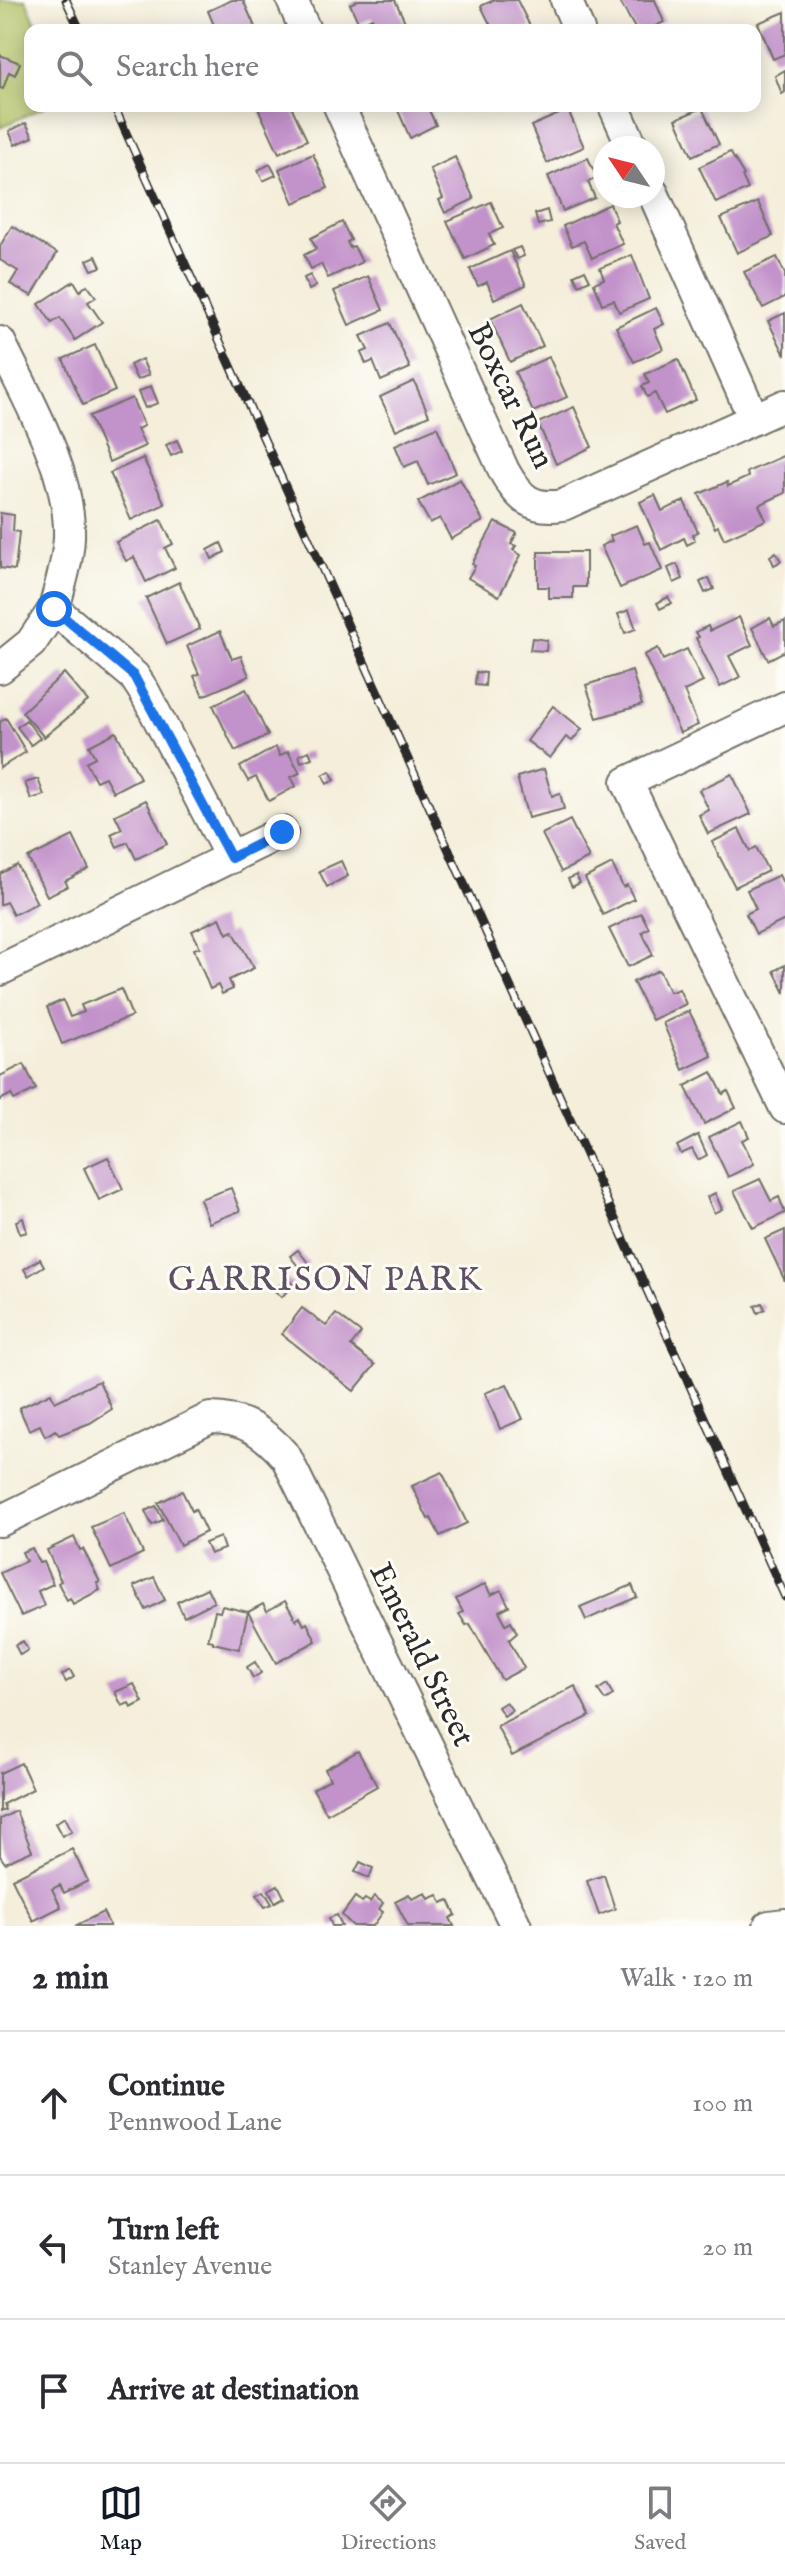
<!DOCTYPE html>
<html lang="en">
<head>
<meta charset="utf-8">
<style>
  body { margin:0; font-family:"IM FELL English",serif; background:#f7f7f7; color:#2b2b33 }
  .compass { position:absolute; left:593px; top:136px; width:72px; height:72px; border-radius:50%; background:#fff; box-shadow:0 4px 20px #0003; rotate:305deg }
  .stop { position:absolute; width:24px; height:24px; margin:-18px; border:6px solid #1a73e8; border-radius:50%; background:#fff }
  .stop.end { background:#1a73e8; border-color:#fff; box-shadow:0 2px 8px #0008 }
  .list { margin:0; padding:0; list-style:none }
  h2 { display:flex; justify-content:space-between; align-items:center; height:104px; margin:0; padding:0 32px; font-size:34px }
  h2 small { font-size:26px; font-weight:400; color:#7c7c81 }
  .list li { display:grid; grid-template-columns:52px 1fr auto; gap:24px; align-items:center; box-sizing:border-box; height:144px; padding:0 32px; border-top:2px solid #e1e1e2 }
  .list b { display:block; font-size:30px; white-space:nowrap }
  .list p { margin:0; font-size:26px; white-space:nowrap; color:#7c7c81 }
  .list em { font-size:26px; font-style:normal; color:#7c7c81 }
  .icon { flex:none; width:44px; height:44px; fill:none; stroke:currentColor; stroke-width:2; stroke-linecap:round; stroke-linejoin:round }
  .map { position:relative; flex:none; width:785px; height:1926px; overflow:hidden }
  .search { position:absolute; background:#fff; box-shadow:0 4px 20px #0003; left:24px; right:24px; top:24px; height:88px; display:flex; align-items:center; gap:20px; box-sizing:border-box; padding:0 28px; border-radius:16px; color:#7c7c81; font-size:30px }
  .sheet { height:536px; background:#fff }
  nav { display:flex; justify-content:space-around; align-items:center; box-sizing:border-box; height:112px; border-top:2px solid #e1e1e2; background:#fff; font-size:22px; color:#7c7c81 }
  nav a { display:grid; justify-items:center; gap:4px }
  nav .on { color:#111827 }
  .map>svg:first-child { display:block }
  .green { fill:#b0c063; stroke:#6e7647; stroke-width:2 }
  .building { fill:#c292ca }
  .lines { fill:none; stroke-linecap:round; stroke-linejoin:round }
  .minor-casing { stroke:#716f68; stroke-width:34 }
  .minor { stroke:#fff; stroke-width:30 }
  .rail-casing { stroke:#2b2b2b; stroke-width:9 }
  .rail { stroke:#fdfcf7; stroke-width:6; stroke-dasharray:18; stroke-linecap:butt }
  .route { stroke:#1a73e8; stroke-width:10 }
  .labels { text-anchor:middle; stroke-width:6; stroke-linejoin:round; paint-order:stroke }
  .street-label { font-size:32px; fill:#2b2b2b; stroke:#fdfcf7 }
  .neighbourhood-label { font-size:34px; letter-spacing:2px; fill:#604f63; stroke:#fdfcf7 }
</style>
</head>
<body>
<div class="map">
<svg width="785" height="1926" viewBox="0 0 785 1926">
  <rect width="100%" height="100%" fill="#fdfcf7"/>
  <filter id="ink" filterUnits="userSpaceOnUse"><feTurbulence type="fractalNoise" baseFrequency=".0125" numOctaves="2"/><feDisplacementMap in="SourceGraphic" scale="16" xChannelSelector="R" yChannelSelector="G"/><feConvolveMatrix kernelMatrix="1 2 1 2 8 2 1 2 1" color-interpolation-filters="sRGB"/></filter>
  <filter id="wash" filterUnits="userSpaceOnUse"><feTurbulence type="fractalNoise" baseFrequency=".006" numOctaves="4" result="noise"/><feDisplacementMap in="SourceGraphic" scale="32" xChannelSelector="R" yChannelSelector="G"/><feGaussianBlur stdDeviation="1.8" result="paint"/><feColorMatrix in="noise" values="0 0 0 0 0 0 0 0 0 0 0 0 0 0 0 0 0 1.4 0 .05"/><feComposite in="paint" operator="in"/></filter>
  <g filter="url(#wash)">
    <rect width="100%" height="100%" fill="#f4eeda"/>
    <polygon class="green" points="0,0 26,0 39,30 30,30 30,106 45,106 0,128"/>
    <g id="blocks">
      <g class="building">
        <polygon points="232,0 243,0 256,29 216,30 208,11"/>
        <polygon points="358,0 395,0 407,26 397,30 378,30 372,18 359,24 350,4"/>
        <polygon points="494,0 517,0 531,28 493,30 481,6"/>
        <polygon points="619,0 655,0 664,22 647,30 636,30"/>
        <polygon points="785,12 785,54 773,59 758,23"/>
        <polygon points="0,55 20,63 15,75 9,72 3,89 0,88"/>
        <polygon points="785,70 785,92 782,94 775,76"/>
        <polygon points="263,106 291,106 307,140 279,153 258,108"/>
        <polygon points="396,106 427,106 436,125 410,138"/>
        <polygon points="702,108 719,144 692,156 676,119"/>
        <polygon points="568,110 584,147 547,163 531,126"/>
        <polygon points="26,123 33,137 15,145 9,131"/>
        <polygon points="730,152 744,175 742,176 748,189 716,203 699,167"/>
        <polygon points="313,154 328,188 294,203 279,169"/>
        <polygon points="455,157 474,199 445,213 439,200 443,198 430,169"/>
        <polygon points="588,158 597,178 588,182 595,198 563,211 548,176"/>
        <polygon points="270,164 276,175 263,181 258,170"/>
        <polygon points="491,202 503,228 489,234 494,245 465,259 447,221"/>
        <polygon points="758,202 773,236 737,253 721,218"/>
        <polygon points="610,204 617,221 613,223 623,244 592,258 584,241 572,246 563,226"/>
        <polygon points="547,210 550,222 538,225 535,214"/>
        <polygon points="342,222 351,240 347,242 350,248 354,246 362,262 328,278 321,264 311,269 304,255 316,249 311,238"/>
        <polygon points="12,226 57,253 32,296 10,284 18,271 0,260 0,246"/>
        <polygon points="520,247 524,256 517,259 512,250"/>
        <polygon points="510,251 526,285 494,299 487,282 478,286 470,269"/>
        <polygon points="632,255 649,299 619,312 614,300 602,304 594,283 604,279 600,268"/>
        <polygon points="96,256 101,267 92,270 87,260"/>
        <polygon points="777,257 785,274 785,297 763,308 744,272"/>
        <polygon points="585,270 590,280 579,285 574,275"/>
        <polygon points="310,275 316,286 309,290 304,278"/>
        <polygon points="368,276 383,310 349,325 334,291"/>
        <polygon points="74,281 80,291 87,285 96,297 88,302 102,322 75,340 60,318 52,323 39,304"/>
        <polygon points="523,303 543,346 510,362 490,319"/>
        <polygon points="656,308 664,324 654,329 663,349 634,362 616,327"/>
        <polygon points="785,313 785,355 768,321"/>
        <polygon points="390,323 410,368 381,381 373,361 366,364 361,353 368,350 361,336"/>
        <polygon points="95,345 115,391 83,405 63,359"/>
        <polygon points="549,357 567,397 533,412 515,372"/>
        <polygon points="142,359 149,375 137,380 130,365"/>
        <polygon points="678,359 696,400 665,414 655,393 647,397 642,386 649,383 645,374"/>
        <polygon points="414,381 429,415 396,430 380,397"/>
        <polygon points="151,386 158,403 145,408 138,392"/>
        <polygon points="132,398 144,426 137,429 145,446 109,462 89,416"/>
        <polygon points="574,407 592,447 556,464 538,423"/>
        <polygon points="437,427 456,473 428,485 418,461 404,467 395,445"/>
        <polygon points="177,440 182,451 171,456 166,445"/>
        <polygon points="785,455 785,493 759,505 766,520 724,539 718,526 715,528 699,494 727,482 728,486 748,477 747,472"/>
        <polygon points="143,458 165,504 131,520 110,473"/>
        <polygon points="460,479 483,521 451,539 440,518 430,523 418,502"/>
        <polygon points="655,495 662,511 684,501 698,532 693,534 695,541 687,545 684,538 661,550 640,502"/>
        <polygon points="0,513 14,515 13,531 19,532 15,570 0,568"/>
        <polygon points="161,520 173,544 165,548 175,568 146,582 134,557 126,561 116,542"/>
        <polygon points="495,522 517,533 511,544 516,546 513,550 521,555 499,596 468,578 475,566 472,564"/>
        <polygon points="637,525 645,544 650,542 662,570 620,588 601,546 612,541 610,536"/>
        <polygon points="221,543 225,552 212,559 208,550"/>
        <polygon points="538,552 586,552 586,587 573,587 573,598 549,598 549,587 538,587"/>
        <polygon points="776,552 781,561 774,565 770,556"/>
        <polygon points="677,564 683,579 674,583 668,568"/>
        <polygon points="709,578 714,589 705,593 700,582"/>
        <polygon points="179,582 200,629 167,644 146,598"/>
        <polygon points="668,597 672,603 660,609 657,603"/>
        <polygon points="629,610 636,629 625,633 618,614"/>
        <polygon points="739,617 752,645 729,656 740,677 720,687 696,638 699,637 696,632 708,626 710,631"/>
        <polygon points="770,618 774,626 785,621 785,651 768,660 752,628"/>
        <polygon points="220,631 232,659 241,656 249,676 203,696 194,676 199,674 187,646"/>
        <polygon points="532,638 547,640 546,651 530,650"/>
        <polygon points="658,648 663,660 687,649 703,682 684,691 698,725 680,733 644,655"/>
        <polygon points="632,671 642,705 597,718 586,685"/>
        <polygon points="476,672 486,673 485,686 475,685"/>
        <polygon points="64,673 88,701 44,737 22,712"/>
        <polygon points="246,689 268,735 235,751 213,705"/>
        <polygon points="553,706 582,729 572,741 566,737 550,758 527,741"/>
        <polygon points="6,718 26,752 0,768 0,722"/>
        <polygon points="26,720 40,738 31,745 17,727"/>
        <polygon points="116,732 140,778 113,792 105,777 96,781 86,762 95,757 89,746"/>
        <polygon points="276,747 280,756 288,751 300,773 291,777 296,786 269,801 256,777 248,781 240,767"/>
        <polygon points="309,751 312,758 301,762 299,755"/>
        <polygon points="544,769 552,796 560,793 564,809 528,818 517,777"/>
        <polygon points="330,771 335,780 327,784 323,775"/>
        <polygon points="732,774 751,814 708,834 699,815 709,810 699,790"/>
        <polygon points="38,779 44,795 31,799 25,783"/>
        <polygon points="146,800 167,844 136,859 128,842 117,847 111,834 122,829 115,815"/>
        <polygon points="570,820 589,858 561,872 542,834"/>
        <polygon points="739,829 750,851 756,847 768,871 735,887 712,842"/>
        <polygon points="73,836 89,869 65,881 68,886 47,896 28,858"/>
        <polygon points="341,861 348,876 327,887 319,871"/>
        <polygon points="612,864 623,887 627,885 634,899 603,915 585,878"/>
        <polygon points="17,865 37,903 13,915 6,902 0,905 0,874"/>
        <polygon points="576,875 580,883 572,887 568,879"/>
        <polygon points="779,875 785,887 785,920 756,934 746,914 756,909 747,890"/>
        <polygon points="641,913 649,928 642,932 653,955 628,967 609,929"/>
        <polygon points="220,918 227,934 233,931 254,968 229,980 233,989 222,994 218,985 210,989 194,949 200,947 192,931"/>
        <polygon points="785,965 785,993 774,971"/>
        <polygon points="659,970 669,991 671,992 679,989 686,1004 652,1020 633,982"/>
        <polygon points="121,989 132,1016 62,1044 47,1007 63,1000 70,1017 84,1012 81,1005"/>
        <polygon points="689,1011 712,1056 683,1070 663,1023"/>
        <polygon points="24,1064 36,1089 14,1100 11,1094 0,1100 0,1076"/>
        <polygon points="712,1072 723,1094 728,1091 736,1108 704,1124 685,1086"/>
        <polygon points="742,1121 749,1137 742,1140 754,1164 728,1177 709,1137"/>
        <polygon points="698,1135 707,1155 698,1160 692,1149 681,1154 677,1146"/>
        <polygon points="108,1157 123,1189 99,1200 84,1168"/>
        <polygon points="760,1179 771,1201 779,1197 785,1213 753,1228 734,1191"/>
        <polygon points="231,1188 240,1211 209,1223 200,1199"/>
        <polygon points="715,1193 722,1209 714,1213 707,1197"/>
        <polygon points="23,1218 27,1232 20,1234 16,1221"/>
        <polygon points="785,1230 785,1281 765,1239"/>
        <polygon points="298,1250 309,1264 301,1270 290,1256"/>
        <polygon points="40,1259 44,1266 28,1276 24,1269"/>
        <polygon points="285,1278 293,1284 282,1297 275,1291"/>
        <polygon points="762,1303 765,1309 758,1313 755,1306"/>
        <polygon points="302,1308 326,1326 336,1314 361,1333 351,1346 375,1365 354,1391 282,1334"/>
        <polygon points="99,1381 112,1409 90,1423 59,1435 56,1430 45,1436 40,1425 29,1430 19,1408 51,1393 55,1402"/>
        <polygon points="507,1384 523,1419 500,1429 485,1393"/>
        <polygon points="442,1472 467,1523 440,1536 431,1518 428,1519 412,1486"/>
        <polygon points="182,1491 192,1511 195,1509 206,1532 180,1545 158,1503"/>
        <polygon points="156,1506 163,1520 152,1525 145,1511"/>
        <polygon points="124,1513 143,1553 111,1569 91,1527"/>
        <polygon points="74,1537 80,1550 83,1549 100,1582 97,1583 100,1590 73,1604 70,1598 67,1600 58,1583 61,1581 47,1550"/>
        <polygon points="220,1537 224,1549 210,1554 205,1543"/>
        <polygon points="32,1548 39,1563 43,1562 53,1584 38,1591 44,1606 21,1616 0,1573 26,1561 22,1552"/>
        <polygon points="154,1577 165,1600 146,1610 134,1586"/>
        <polygon points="485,1584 491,1595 501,1590 509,1606 499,1611 506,1624 511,1621 517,1633 509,1640 524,1668 502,1680 470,1624 466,1625 459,1614 463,1612 456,1599"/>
        <polygon points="632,1585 637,1597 586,1620 580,1607"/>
        <polygon points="207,1588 214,1602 184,1617 177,1602"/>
        <polygon points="285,1601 296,1620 300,1617 304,1625 307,1623 316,1641 276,1663 248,1612 263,1604 267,1611"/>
        <polygon points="222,1606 248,1612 239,1649 213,1643 213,1641 208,1640 215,1611 220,1612"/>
        <polygon points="23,1641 28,1650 20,1655 15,1645"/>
        <polygon points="255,1662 261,1673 253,1678 247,1667"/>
        <polygon points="70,1670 74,1677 66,1682 62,1675"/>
        <polygon points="134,1684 143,1702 131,1708 129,1703 122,1706 115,1692"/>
        <polygon points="607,1684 613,1695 605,1700 598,1690"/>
        <polygon points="575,1686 590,1716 512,1756 497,1726"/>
        <polygon points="506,1702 512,1710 504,1716 498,1707"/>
        <polygon points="358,1751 377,1786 327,1814 313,1789 330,1779 325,1769"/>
        <polygon points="21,1763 33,1789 3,1804 5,1810 0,1812 0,1773"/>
        <polygon points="16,1811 32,1851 5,1863 0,1856 0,1819"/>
        <polygon points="65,1817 72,1831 62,1836 55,1823"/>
        <polygon points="72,1849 88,1881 64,1893 60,1885 52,1889 61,1907 33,1921 12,1879"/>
        <polygon points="360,1862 373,1868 369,1878 355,1872"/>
        <polygon points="604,1875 615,1909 599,1915 587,1881"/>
        <polygon points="278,1885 284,1897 275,1902 269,1890"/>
        <polygon points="264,1891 272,1904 265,1907 257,1895"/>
        <polygon points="426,1893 429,1899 438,1895 442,1903 449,1900 456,1915 450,1918 454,1926 408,1926 395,1901 409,1894 412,1899"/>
        <polygon points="374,1896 383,1903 379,1909 383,1912 373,1926 353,1926 342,1915 355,1897 362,1902 365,1899 370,1902"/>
        <polygon points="103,1912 110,1926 75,1926"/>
        <polygon points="337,1915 342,1926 332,1926 329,1918"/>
      </g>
    </g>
  </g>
  <g filter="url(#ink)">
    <use href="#blocks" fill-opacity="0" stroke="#716f68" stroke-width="2"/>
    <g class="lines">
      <g class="minor-casing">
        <g id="minor">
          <polyline points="292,0 305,30"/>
          <polyline points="566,0 579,30"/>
          <path d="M339 106 504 471C519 498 531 510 563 505L785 405"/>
          <polyline points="614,106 633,148"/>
          <polyline points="653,193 754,419"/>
          <path d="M0 342C28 400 71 472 69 537 68 562 60 585 54 609L134 676 145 693 231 858"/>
          <polyline points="0,668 31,643 54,609"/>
          <polyline points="785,707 627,782 785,1108"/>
          <polyline points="0,970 282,832"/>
          <path d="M0 1521 210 1418C243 1418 265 1432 286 1457L516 1926"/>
          <polyline points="769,1926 785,1924"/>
        </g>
      </g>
      <use href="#minor" class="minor"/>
      <g class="rail-casing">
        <g id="rail">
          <polyline points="66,0 80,30"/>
          <polyline points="114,106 785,1597"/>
        </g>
      </g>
      <use href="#rail" class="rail"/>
    </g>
  </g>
  <g class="lines" filter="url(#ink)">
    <polyline class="route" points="54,609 134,676 231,858 282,832"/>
  </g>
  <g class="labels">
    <g class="street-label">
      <text transform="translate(512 395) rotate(64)" y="11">Boxcar Run</text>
      <text transform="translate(423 1654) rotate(64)" y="11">Emerald Street</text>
    </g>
    <g class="neighbourhood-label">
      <text x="326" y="1290">GARRISON PARK</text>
    </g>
  </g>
</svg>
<svg class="compass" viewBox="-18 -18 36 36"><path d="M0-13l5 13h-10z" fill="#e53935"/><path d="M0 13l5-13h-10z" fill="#7c7c81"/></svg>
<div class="stop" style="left:54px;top:609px"></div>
<div class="stop end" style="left:282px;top:832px"></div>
<div class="search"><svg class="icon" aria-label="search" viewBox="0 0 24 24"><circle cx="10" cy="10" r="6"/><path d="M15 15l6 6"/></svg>Search here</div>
</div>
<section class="sheet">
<h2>2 min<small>Walk · 120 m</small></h2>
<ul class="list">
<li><svg class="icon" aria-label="ahead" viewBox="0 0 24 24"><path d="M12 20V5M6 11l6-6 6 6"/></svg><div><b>Continue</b><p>Pennwood Lane</p></div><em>100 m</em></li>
<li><svg class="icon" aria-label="left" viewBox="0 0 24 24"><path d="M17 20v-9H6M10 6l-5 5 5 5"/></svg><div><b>Turn left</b><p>Stanley Avenue</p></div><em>20 m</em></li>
<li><svg class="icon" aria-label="arrive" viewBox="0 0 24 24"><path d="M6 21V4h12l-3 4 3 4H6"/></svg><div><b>Arrive at destination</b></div></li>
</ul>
</section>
<nav>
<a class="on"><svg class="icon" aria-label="map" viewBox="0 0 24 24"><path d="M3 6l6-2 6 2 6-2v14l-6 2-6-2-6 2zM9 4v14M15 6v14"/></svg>Map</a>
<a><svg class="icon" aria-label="directions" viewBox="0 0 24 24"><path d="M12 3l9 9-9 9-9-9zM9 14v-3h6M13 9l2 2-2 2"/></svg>Directions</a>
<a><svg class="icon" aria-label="saved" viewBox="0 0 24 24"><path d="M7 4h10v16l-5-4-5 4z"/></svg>Saved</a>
</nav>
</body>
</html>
